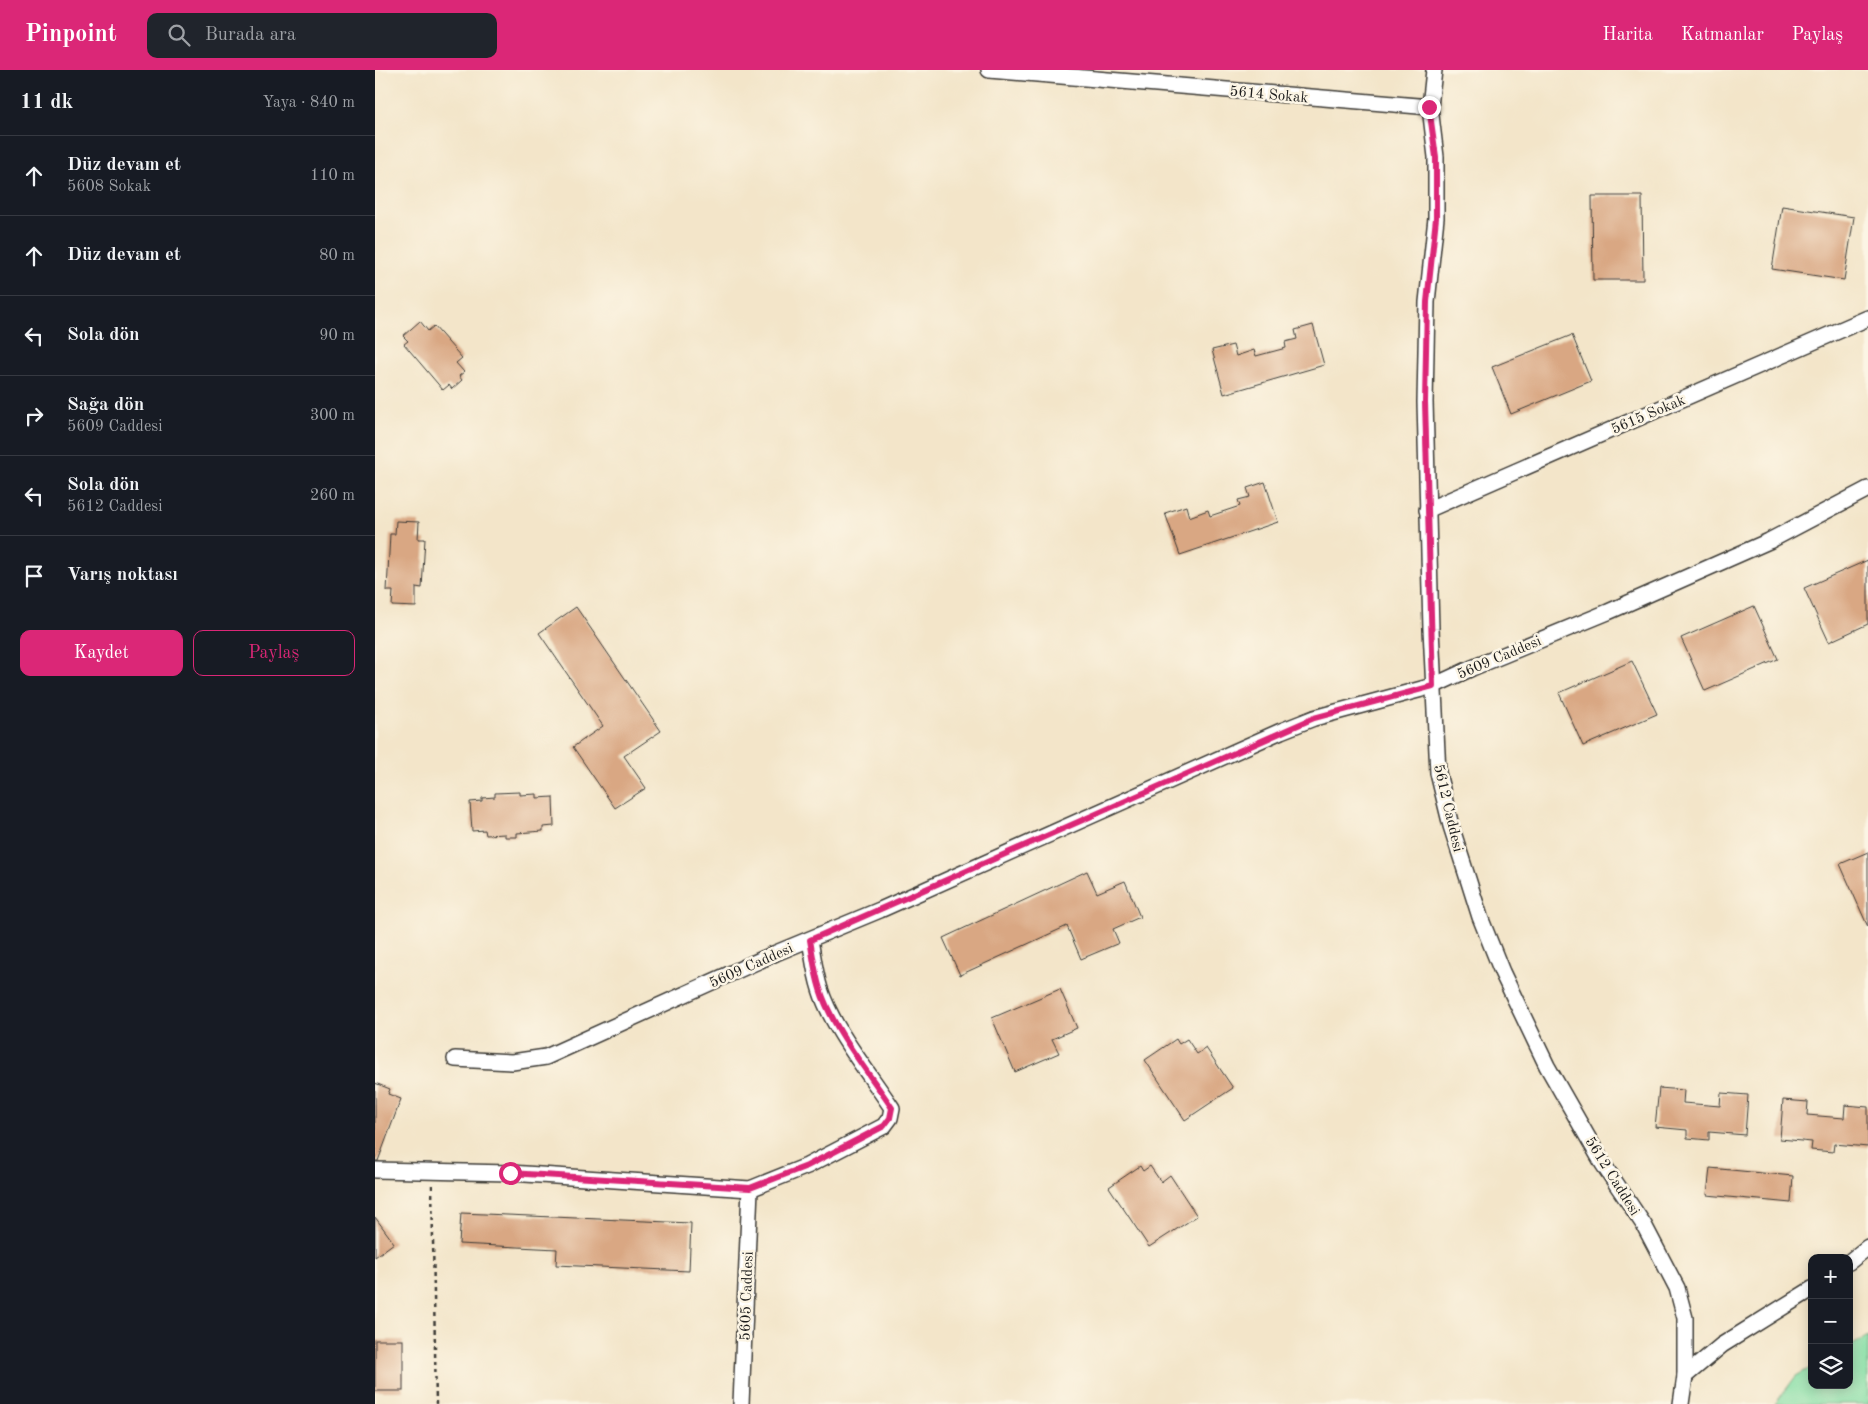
<!DOCTYPE html>
<html lang="tr">
<head>
<meta charset="utf-8">
<style>
  body { margin:0; font-family:"Old Standard TT",serif; background:#20242c; color:#f1f3f6 }
  .controls { position:absolute; right:15px; bottom:15px; display:grid; overflow:hidden; border-radius:10px; box-shadow:0 2px 12px #0003 }
  .controls button { width:45px; height:45px; display:grid; place-items:center; padding:0; border:0; border-bottom:1px solid #363941; background:#171b24; color:#f1f3f6; font:25px sans-serif }
  .stop { position:absolute; width:15px; height:15px; margin:-11px; border:4px solid #db2777; border-radius:50%; background:#fff }
  .stop.end { background:#db2777; border-color:#fff; box-shadow:0 1px 5px #0008 }
  .list { margin:0; padding:0; list-style:none }
  h2 { display:flex; justify-content:space-between; align-items:center; height:65px; margin:0; padding:0 20px; font-size:21px }
  h2 small { font-size:16px; font-weight:400; color:#9ea1a6 }
  .list li { display:grid; grid-template-columns:32px 1fr auto; gap:15px; align-items:center; box-sizing:border-box; height:80px; padding:0 20px; border-top:1px solid #363941 }
  .list b { display:block; font-size:19px; white-space:nowrap }
  .list p { margin:0; font-size:16px; white-space:nowrap; color:#9ea1a6 }
  .list em { font-size:16px; font-style:normal; color:#9ea1a6 }
  .actions { display:flex; gap:10px; padding:15px 20px }
  .actions a { flex:1; padding:11px 0; border:1px solid #db2777; border-radius:10px; text-align:center; font-size:18px; color:#db2777 }
  .actions .main { background:#db2777; color:#fff }
  .icon { flex:none; width:28px; height:28px; fill:none; stroke:currentColor; stroke-width:2; stroke-linecap:round; stroke-linejoin:round }
  .map { position:relative; flex:none; width:1493px; height:1334px; overflow:hidden }
  header { display:flex; align-items:center; gap:30px; box-sizing:border-box; height:70px; padding:0 25px; background:#db2777; color:#fff }
  header strong { font-size:24px }
  nav { display:flex; gap:28px; margin-inline-start:auto; font-size:18px }
  .search { width:350px; height:45px; background:#20242c; display:flex; align-items:center; gap:12px; box-sizing:border-box; padding:0 18px; border-radius:10px; color:#9ea1a6; font-size:19px }
  main { display:flex }
  aside { flex:1; background:#171b24 }
  .map>svg:first-child { display:block }
  .green { fill:#84dea5; stroke:#507d60 }
  .building { fill:#d9a783 }
  .lines { fill:none; stroke-linecap:round; stroke-linejoin:round }
  .street-casing { stroke:#3c3a36; stroke-width:18 }
  .path { stroke:#3c3a36; stroke-width:2.5; stroke-dasharray:4 4; stroke-linecap:butt }
  .street { stroke:#fff; stroke-width:15 }
  .route { stroke:#db2777; stroke-width:6 }
  .labels { text-anchor:middle; stroke-width:5; stroke-linejoin:round; paint-order:stroke }
  .street-label { font-size:15px; fill:#1c1c1c; stroke:#fcf5e5 }
</style>
</head>
<body>
<header>
<strong>Pinpoint</strong>
<div class="search"><svg class="icon" aria-label="search" viewBox="0 0 24 24"><circle cx="10" cy="10" r="6"/><path d="M15 15l6 6"/></svg>Burada ara</div>
<nav><a>Harita</a><a>Katmanlar</a><a>Paylaş</a></nav>
</header>
<main>
<aside>
<h2>11 dk<small>Yaya · 840 m</small></h2>
<ul class="list">
<li><svg class="icon" aria-label="ahead" viewBox="0 0 24 24"><path d="M12 20V5M6 11l6-6 6 6"/></svg><div><b>Düz devam et</b><p>5608 Sokak</p></div><em>110 m</em></li>
<li><svg class="icon" aria-label="ahead" viewBox="0 0 24 24"><path d="M12 20V5M6 11l6-6 6 6"/></svg><div><b>Düz devam et</b></div><em>80 m</em></li>
<li><svg class="icon" aria-label="left" viewBox="0 0 24 24"><path d="M17 20v-9H6M10 6l-5 5 5 5"/></svg><div><b>Sola dön</b></div><em>90 m</em></li>
<li><svg class="icon" aria-label="right" viewBox="0 0 24 24"><path d="M7 20v-9h11M14 6l5 5-5 5"/></svg><div><b>Sağa dön</b><p>5609 Caddesi</p></div><em>300 m</em></li>
<li><svg class="icon" aria-label="left" viewBox="0 0 24 24"><path d="M17 20v-9H6M10 6l-5 5 5 5"/></svg><div><b>Sola dön</b><p>5612 Caddesi</p></div><em>260 m</em></li>
<li><svg class="icon" aria-label="arrive" viewBox="0 0 24 24"><path d="M6 21V4h12l-3 4 3 4H6"/></svg><div><b>Varış noktası</b></div></li>
</ul>
<div class="actions"><a class="main">Kaydet</a><a>Paylaş</a></div>
</aside>
<div class="map">
<svg width="1493" height="1334" viewBox="0 0 1493 1334">
  <rect width="100%" height="100%" fill="#fcf5e5"/>
  <filter id="ink" filterUnits="userSpaceOnUse"><feTurbulence type="fractalNoise" baseFrequency=".02" numOctaves="2"/><feDisplacementMap in="SourceGraphic" scale="10" xChannelSelector="R" yChannelSelector="G"/><feConvolveMatrix kernelMatrix="1 2 1 2 8 2 1 2 1" color-interpolation-filters="sRGB"/></filter>
  <filter id="wash" filterUnits="userSpaceOnUse"><feTurbulence type="fractalNoise" baseFrequency=".0096" numOctaves="4" result="noise"/><feDisplacementMap in="SourceGraphic" scale="20" xChannelSelector="R" yChannelSelector="G"/><feGaussianBlur stdDeviation="1.12" result="paint"/><feColorMatrix in="noise" values="0 0 0 0 0 0 0 0 0 0 0 0 0 0 0 0 0 1.4 0 .05"/><feComposite in="paint" operator="in"/></filter>
  <g filter="url(#wash)">
    <rect width="100%" height="100%" fill="#f3e5c9"/>
    <polygon class="green" points="1493,1266 1493,1334 1400,1334 1421,1306 1437,1297 1437,1315 1474,1315 1474,1277"/>
    <g id="blocks">
      <g class="building">
        <polygon points="1217,126 1267,126 1268,210 1218,210"/>
        <polygon points="1407,136 1479,147 1469,210 1397,199"/>
        <polygon points="45,251 53,261 59,256 87,288 81,293 89,302 84,306 87,310 77,319 74,315 68,320 29,274 33,271 28,266"/>
        <polygon points="938,255 949,295 849,324 837,280 858,275 861,286 879,280 881,286 911,278 910,272 922,269 920,260"/>
        <polygon points="1197,265 1216,311 1136,344 1117,297"/>
        <polygon points="890,412 903,452 805,485 790,443 811,436 814,447 833,440 835,446 865,436 863,430 875,427 872,418"/>
        <polygon points="21,451 44,452 43,469 50,469 47,518 41,517 41,537 17,536 18,521 12,521 15,464 20,464"/>
        <polygon points="1493,490 1493,554 1454,572 1429,518"/>
        <polygon points="1379,536 1403,589 1330,621 1306,568"/>
        <polygon points="201,537 286,661 249,686 271,718 240,738 198,677 228,656 164,563"/>
        <polygon points="1257,591 1282,644 1208,676 1184,623"/>
        <polygon points="145,722 145,725 162,724 162,728 178,727 179,756 168,757 168,761 142,763 142,767 130,767 130,764 111,765 110,760 97,761 95,732 107,731 107,728 120,727 120,723"/>
        <polygon points="1493,782 1493,857 1465,794"/>
        <polygon points="712,801 722,823 750,811 765,847 738,859 744,873 706,889 692,856 585,905 568,868"/>
        <polygon points="685,919 702,958 677,969 684,983 640,1002 617,948"/>
        <polygon points="801,969 804,974 812,969 822,984 831,978 858,1018 810,1050 770,990"/>
        <polygon points="0,1013 15,1019 13,1024 26,1029 3,1091 0,1091"/>
        <polygon points="1284,1018 1309,1020 1308,1033 1345,1036 1346,1023 1373,1025 1370,1065 1334,1062 1334,1070 1312,1068 1312,1060 1280,1057"/>
        <polygon points="1408,1030 1433,1032 1432,1045 1469,1048 1470,1035 1493,1037 1493,1077 1459,1074 1458,1082 1436,1080 1437,1072 1405,1069"/>
        <polygon points="765,1096 768,1101 775,1096 786,1112 795,1105 822,1146 774,1177 734,1117"/>
        <polygon points="1335,1098 1418,1106 1416,1133 1332,1125"/>
        <polygon points="86,1143 316,1153 314,1201 181,1195 182,1179 84,1174"/>
        <polygon points="0,1147 19,1173 0,1187"/>
        <rect x="0" y="1270" width="28" height="51"/>
      </g>
    </g>
  </g>
  <g filter="url(#ink)">
    <use href="#blocks" fill-opacity="0" stroke="#3c3a36" stroke-width="1"/>
    <g class="lines">
      <g class="street-casing">
        <g id="street">
          <polyline points="614,0 1055,37"/>
          <polyline points="1059,0 1055,37 1061,87 1061,148 1052,232 1050,332 1056,559 1063,703 1076,756 1093,809 1105,847 1127,902 1172,996 1228,1094 1269,1155 1302,1218 1310,1248 1310,1306 1306,1334"/>
          <polyline points="1052,440 1493,248"/>
          <polyline points="80,989 137,992 171,987 401,883 505,840 906,661 939,648 1058,616 1097,598 1233,542 1394,471 1493,419"/>
          <path d="M0 1100 135 1103 375 1119 432 1096 509 1056 515 1048 517 1038C494 1003 457 958 445 919 440 904 438 886 435 870"/>
          <polyline points="1474,1192 1493,1177"/>
          <polyline points="1310,1306 1347,1275 1437,1219"/>
          <polyline points="366,1334 375,1119"/>
        </g>
      </g>
      <polyline class="path" points="57,1115 61,1334"/>
      <use href="#street" class="street"/>
    </g>
  </g>
  <g class="lines" filter="url(#ink)">
    <path class="route" d="M135 1103 375 1118 432 1096 509 1056 515 1048 517 1038C494 1003 457 958 445 919 440 904 438 886 435 870L939 648 1058 616 1050 332 1052 232 1061 148V87L1054 37"/>
  </g>
  <g class="labels">
    <g class="street-label">
      <text transform="translate(894 24) rotate(5)" y="5">5614 Sokak</text>
      <text transform="translate(1273 344) rotate(-23)" y="5">5615 Sokak</text>
      <text transform="translate(1124 587) rotate(-23)" y="5">5609 Caddesi</text>
      <text transform="translate(1074 738) rotate(77)" y="5">5612 Caddesi</text>
      <text transform="translate(376 895) rotate(-24)" y="5">5609 Caddesi</text>
      <text transform="translate(1238 1106) rotate(58)" y="5">5612 Caddesi</text>
      <text transform="translate(371 1226) rotate(-88)" y="5">5605 Caddesi</text>
    </g>
  </g>
</svg>
<div class="controls">
<button>+</button>
<button>−</button>
<button><svg class="icon" aria-label="layers" viewBox="0 0 24 24"><path d="M12 4l9 5-9 5-9-5zM3 14l9 5 9-5"/></svg></button>
</div>
<div class="stop" style="left:135px;top:1103px"></div>
<div class="stop end" style="left:1054px;top:37px"></div>
</div>
</main>
</body>
</html>
